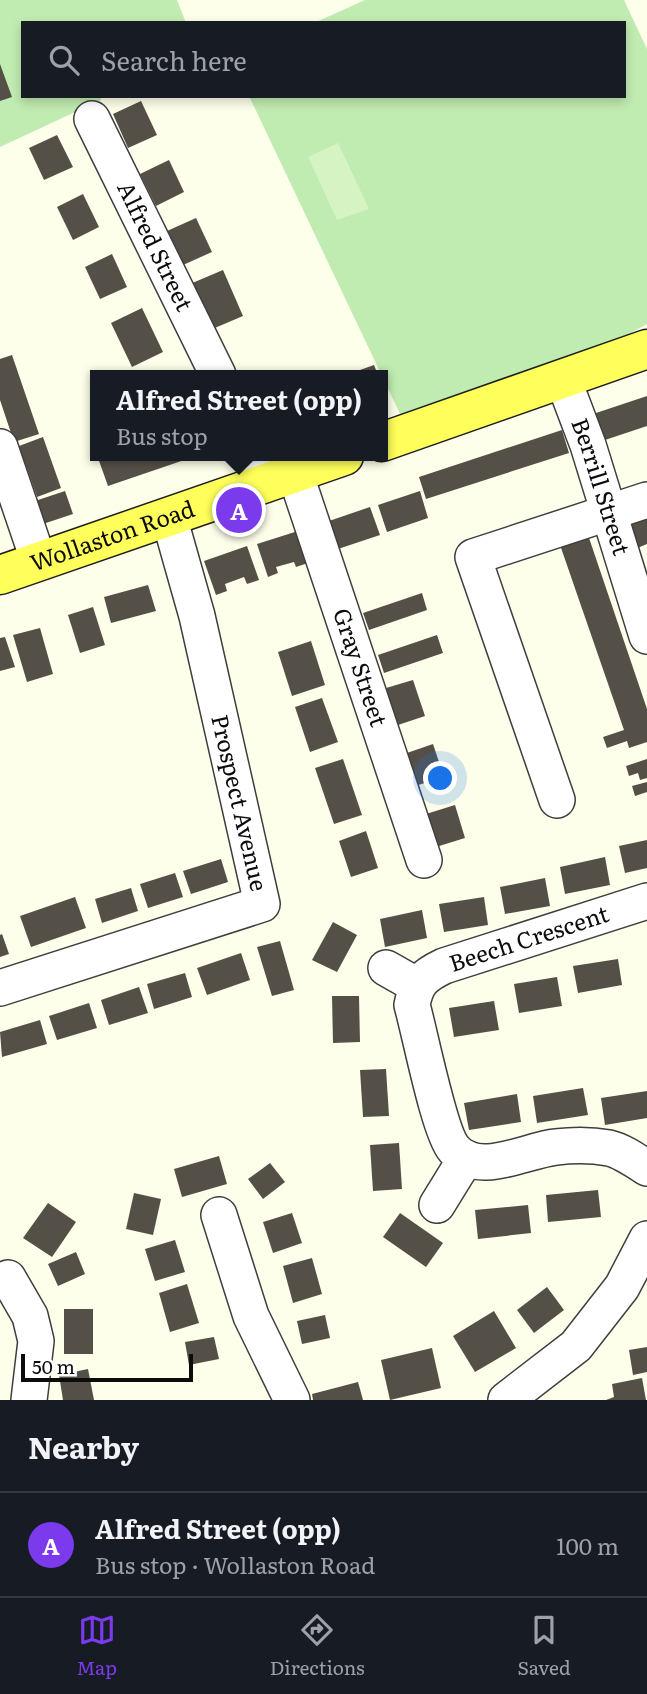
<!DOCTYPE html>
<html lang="en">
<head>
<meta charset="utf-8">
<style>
  body { margin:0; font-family:Literata,serif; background:#242831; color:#f1f3f6 }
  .scale { position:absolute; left:21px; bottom:18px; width:172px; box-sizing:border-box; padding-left:7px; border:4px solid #0c0c0c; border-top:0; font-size:19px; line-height:24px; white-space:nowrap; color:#0c0c0c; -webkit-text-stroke:5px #fff; paint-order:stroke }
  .you { position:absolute; left:441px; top:779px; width:24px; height:24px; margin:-18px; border:5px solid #fff; border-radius:50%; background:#1a73e8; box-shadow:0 0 0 10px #1a73e833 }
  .badge { display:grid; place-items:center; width:46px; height:46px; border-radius:50%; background:#7c3aed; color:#fff; font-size:23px; font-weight:700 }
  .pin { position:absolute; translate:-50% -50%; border:4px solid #fff; box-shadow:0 2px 7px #0006 }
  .popup { position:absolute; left:90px; top:370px; width:298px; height:91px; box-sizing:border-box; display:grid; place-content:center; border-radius:0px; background:#171b24; filter:drop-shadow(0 2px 5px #0005); font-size:23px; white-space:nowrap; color:#9ea1a6 }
  .popup b { font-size:26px; color:#f1f3f6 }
  .popup::after { content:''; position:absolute; left:50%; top:100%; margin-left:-14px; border:14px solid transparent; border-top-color:#171b24 }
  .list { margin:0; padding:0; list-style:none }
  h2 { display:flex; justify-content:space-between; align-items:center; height:91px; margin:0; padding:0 28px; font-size:30px }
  h2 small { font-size:23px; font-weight:400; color:#9ea1a6 }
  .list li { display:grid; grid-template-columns:46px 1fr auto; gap:21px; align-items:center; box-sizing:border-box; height:105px; padding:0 28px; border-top:2px solid #363941 }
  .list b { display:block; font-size:26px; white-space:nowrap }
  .list p { margin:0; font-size:23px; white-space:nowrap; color:#9ea1a6 }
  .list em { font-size:23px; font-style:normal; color:#9ea1a6 }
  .icon { flex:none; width:38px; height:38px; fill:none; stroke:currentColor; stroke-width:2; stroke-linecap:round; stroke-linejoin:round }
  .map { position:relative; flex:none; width:647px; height:1400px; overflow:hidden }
  .search { position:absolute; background:#171b24; box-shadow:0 4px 10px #0003; left:21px; right:21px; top:21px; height:77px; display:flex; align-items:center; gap:18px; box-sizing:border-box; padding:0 24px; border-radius:0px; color:#9ea1a6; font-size:26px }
  .sheet { height:196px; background:#171b24 }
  nav { display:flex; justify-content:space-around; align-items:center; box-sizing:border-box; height:98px; border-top:2px solid #363941; background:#171b24; font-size:19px; color:#9ea1a6 }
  nav a { display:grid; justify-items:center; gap:4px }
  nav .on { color:#7c3aed }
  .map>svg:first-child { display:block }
  .green { fill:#c1ecb1 }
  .pitch { fill:#d6f3c3 }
  .building { fill:#555047 }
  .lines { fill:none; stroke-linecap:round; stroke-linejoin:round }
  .minor-casing { stroke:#3f3f3f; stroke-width:38 }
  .major-casing { stroke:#1d1d1d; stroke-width:41 }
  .minor { stroke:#fff; stroke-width:35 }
  .major { stroke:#feff5a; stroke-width:38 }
  .labels { text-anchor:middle; stroke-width:7; stroke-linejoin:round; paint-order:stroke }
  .street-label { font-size:23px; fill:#0c0c0c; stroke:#fff }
</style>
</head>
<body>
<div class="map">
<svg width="647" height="1400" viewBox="0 0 647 1400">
  <rect width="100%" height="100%" fill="#feffea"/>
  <g class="green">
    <polygon points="0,0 177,0 186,23 23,23 23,96 101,96 101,100 0,147"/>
    <path d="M365 0H624L647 49V324C574 366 480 389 401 416L249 96H624V23H314Z"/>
  </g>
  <polygon class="pitch" points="338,143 369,209 337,220 308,157"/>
  <g class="building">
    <polygon points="0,64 12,97 0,101"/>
    <polygon points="141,101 157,135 128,148 113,114"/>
    <polygon points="57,135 73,167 44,180 29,148"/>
    <polygon points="169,160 184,192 156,206 140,174"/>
    <polygon points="83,194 99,227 73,240 57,207"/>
    <polygon points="196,218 212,252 183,265 167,231"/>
    <polygon points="112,254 127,287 100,299 85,267"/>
    <polygon points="223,270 243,316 210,330 190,284"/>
    <polygon points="142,308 163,352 132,367 111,323"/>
    <polygon points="12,355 39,434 14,442 0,400 0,359"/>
    <polygon points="374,365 378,375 346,375"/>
    <polygon points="647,396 647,426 602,441 593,414"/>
    <polygon points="562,430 569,453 426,499 419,477"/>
    <polygon points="43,437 61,488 37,497 19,446"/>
    <polygon points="106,456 196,456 108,486 98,458"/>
    <polygon points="65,491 73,514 43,524 35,501"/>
    <polygon points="420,491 428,518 387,532 378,505"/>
    <polygon points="370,507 380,535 335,550 326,522"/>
    <polygon points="647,511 647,544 635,549 624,520"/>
    <polygon points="298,531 308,563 296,567 294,562 276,567 278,573 268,577 257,544"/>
    <polygon points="587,532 647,709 647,742 629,748 627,741 607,748 603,737 624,730 559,542"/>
    <polygon points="247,546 259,580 247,584 244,577 225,584 227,591 216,595 204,561"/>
    <polygon points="148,585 156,611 111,623 104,597"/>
    <polygon points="422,593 427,610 369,630 363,613"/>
    <polygon points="93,607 105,645 80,653 68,615"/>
    <polygon points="40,628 53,674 27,682 13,635"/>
    <polygon points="437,635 443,653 384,673 378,655"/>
    <polygon points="5,637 15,667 0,671 0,638"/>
    <polygon points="311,641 325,685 292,696 278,652"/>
    <polygon points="413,680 425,716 398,725 386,688"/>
    <polygon points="322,698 338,742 310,752 295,707"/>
    <polygon points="433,744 444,777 415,786 404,754"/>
    <polygon points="343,759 362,815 334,824 315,768"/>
    <polygon points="647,759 647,778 640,780 638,773 629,776 626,766"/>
    <polygon points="647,782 647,792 635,796 632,786"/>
    <polygon points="455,805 465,838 436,847 426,814"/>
    <polygon points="366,831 378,868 351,877 339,841"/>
    <polygon points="647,840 647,868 625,873 619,846"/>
    <polygon points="605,857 610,885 565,894 560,867"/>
    <polygon points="221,859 228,882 191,894 183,871"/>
    <polygon points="175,873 183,897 148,908 140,884"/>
    <polygon points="545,878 550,906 505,914 500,887"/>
    <polygon points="131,888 138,911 102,923 95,899"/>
    <polygon points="75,897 86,928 31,947 20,916"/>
    <polygon points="484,897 488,925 444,932 439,904"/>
    <polygon points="422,910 427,938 385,947 380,919"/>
    <polygon points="333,922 357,935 337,972 312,960"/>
    <polygon points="2,934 9,954 0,957 0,935"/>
    <polygon points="280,941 294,990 272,996 257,947"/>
    <polygon points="241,953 250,980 207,995 197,968"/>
    <polygon points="618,959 622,985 578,993 573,966"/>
    <polygon points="185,973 192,997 154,1009 147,984"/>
    <polygon points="557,977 562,1006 519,1013 514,984"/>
    <polygon points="139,987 148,1013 109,1025 101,1000"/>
    <polygon points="332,996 359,996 360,1042 333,1043"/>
    <polygon points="494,1001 499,1030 454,1037 449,1008"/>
    <polygon points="89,1003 97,1028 57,1040 49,1016"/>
    <polygon points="40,1020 47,1044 2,1057 0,1032"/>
    <polygon points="386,1069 389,1116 363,1117 360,1070"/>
    <polygon points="583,1088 588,1115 537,1123 533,1096"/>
    <polygon points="647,1091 647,1118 605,1125 601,1098"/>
    <polygon points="517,1094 521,1122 469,1130 464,1103"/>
    <polygon points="399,1143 402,1189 373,1191 370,1145"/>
    <polygon points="219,1156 227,1184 182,1197 174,1169"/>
    <polygon points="270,1163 285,1182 263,1199 248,1179"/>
    <polygon points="598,1190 601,1217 548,1222 546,1195"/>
    <polygon points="134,1193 161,1199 153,1235 126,1229"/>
    <polygon points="48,1203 76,1222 52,1257 23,1238"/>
    <polygon points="528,1205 531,1233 478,1239 475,1210"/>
    <polygon points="292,1213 302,1243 273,1253 263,1222"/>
    <polygon points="400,1213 443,1243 426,1267 383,1237"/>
    <polygon points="175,1240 185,1272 155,1281 145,1249"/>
    <polygon points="76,1252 85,1274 58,1286 48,1264"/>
    <polygon points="312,1258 322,1294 293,1303 283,1266"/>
    <polygon points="187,1284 199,1323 170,1332 159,1293"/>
    <polygon points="547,1287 564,1310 534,1333 517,1310"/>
    <rect x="64" y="1309" width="29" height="45"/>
    <polygon points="494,1311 516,1348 475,1372 453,1336"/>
    <polygon points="325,1315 330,1338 302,1344 297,1321"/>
    <polygon points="214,1337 219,1359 189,1365 185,1342"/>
    <polygon points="647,1347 647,1372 633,1375 629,1350"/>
    <polygon points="432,1348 441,1388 390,1400 381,1360"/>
    <polygon points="88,1369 94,1400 63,1400 59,1375"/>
    <polygon points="642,1378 646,1400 606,1400 614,1397 612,1384"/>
    <polygon points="358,1382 363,1400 313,1400 312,1394"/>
  </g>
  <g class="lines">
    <g class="minor-casing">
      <g id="minor">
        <path id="s1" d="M92 119 218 375"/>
        <path id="s2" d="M563 379 588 445 647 636"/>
        <polyline points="0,447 39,562"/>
        <polyline points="252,456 264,484"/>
        <path id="s3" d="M295 473 424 860"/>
        <polyline points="557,800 473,557 647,500"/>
        <path d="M647 901 444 966C423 976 416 983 412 1005 420 1033 439 1132 454 1149 478 1178 526 1150 556 1147 573 1145 592 1145 609 1148 622 1151 636 1161 647 1168"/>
        <polyline points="386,968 416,985"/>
        <polyline points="0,988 262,904 197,616 169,517"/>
        <polyline points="437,1205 466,1158"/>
        <polyline points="219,1215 251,1316 292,1400"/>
        <polyline points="8,1278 30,1316 36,1341 29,1400"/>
        <polyline points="506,1400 576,1346 622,1287 647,1239"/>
      </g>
    </g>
    <g class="major-casing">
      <g id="major">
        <polyline points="382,442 647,349"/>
        <path id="s4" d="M0 575 344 456"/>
      </g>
    </g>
    <use href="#minor" class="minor"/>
    <use href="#major" class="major"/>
  </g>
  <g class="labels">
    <g class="street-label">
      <text dy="8" stroke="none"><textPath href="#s1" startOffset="142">Alfred Street</textPath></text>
      <text dy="8" stroke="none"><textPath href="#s2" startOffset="114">Berrill Street</textPath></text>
      <text dy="8" stroke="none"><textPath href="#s4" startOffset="119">Wollaston Road</textPath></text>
      <text dy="8" stroke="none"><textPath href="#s3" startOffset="205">Gray Street</textPath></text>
      <text transform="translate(239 803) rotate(77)" y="8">Prospect Avenue</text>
      <text transform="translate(529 939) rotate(-18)" y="8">Beech Crescent</text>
    </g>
  </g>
</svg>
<div class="scale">50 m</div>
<div class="you"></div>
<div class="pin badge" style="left:239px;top:510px">A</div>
<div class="popup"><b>Alfred Street (opp)</b>Bus stop</div>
<div class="search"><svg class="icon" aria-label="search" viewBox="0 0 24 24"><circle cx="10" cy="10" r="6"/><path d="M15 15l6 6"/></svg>Search here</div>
</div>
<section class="sheet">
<h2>Nearby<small></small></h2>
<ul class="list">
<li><span class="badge">A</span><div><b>Alfred Street (opp)</b><p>Bus stop · Wollaston Road</p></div><em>100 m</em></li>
</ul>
</section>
<nav>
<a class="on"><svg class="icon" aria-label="map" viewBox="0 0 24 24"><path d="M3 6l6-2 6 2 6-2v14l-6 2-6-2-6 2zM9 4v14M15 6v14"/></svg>Map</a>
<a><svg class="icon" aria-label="directions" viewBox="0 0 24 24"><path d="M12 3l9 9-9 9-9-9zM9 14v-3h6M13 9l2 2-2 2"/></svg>Directions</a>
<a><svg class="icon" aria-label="saved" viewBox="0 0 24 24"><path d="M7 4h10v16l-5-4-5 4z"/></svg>Saved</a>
</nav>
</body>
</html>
